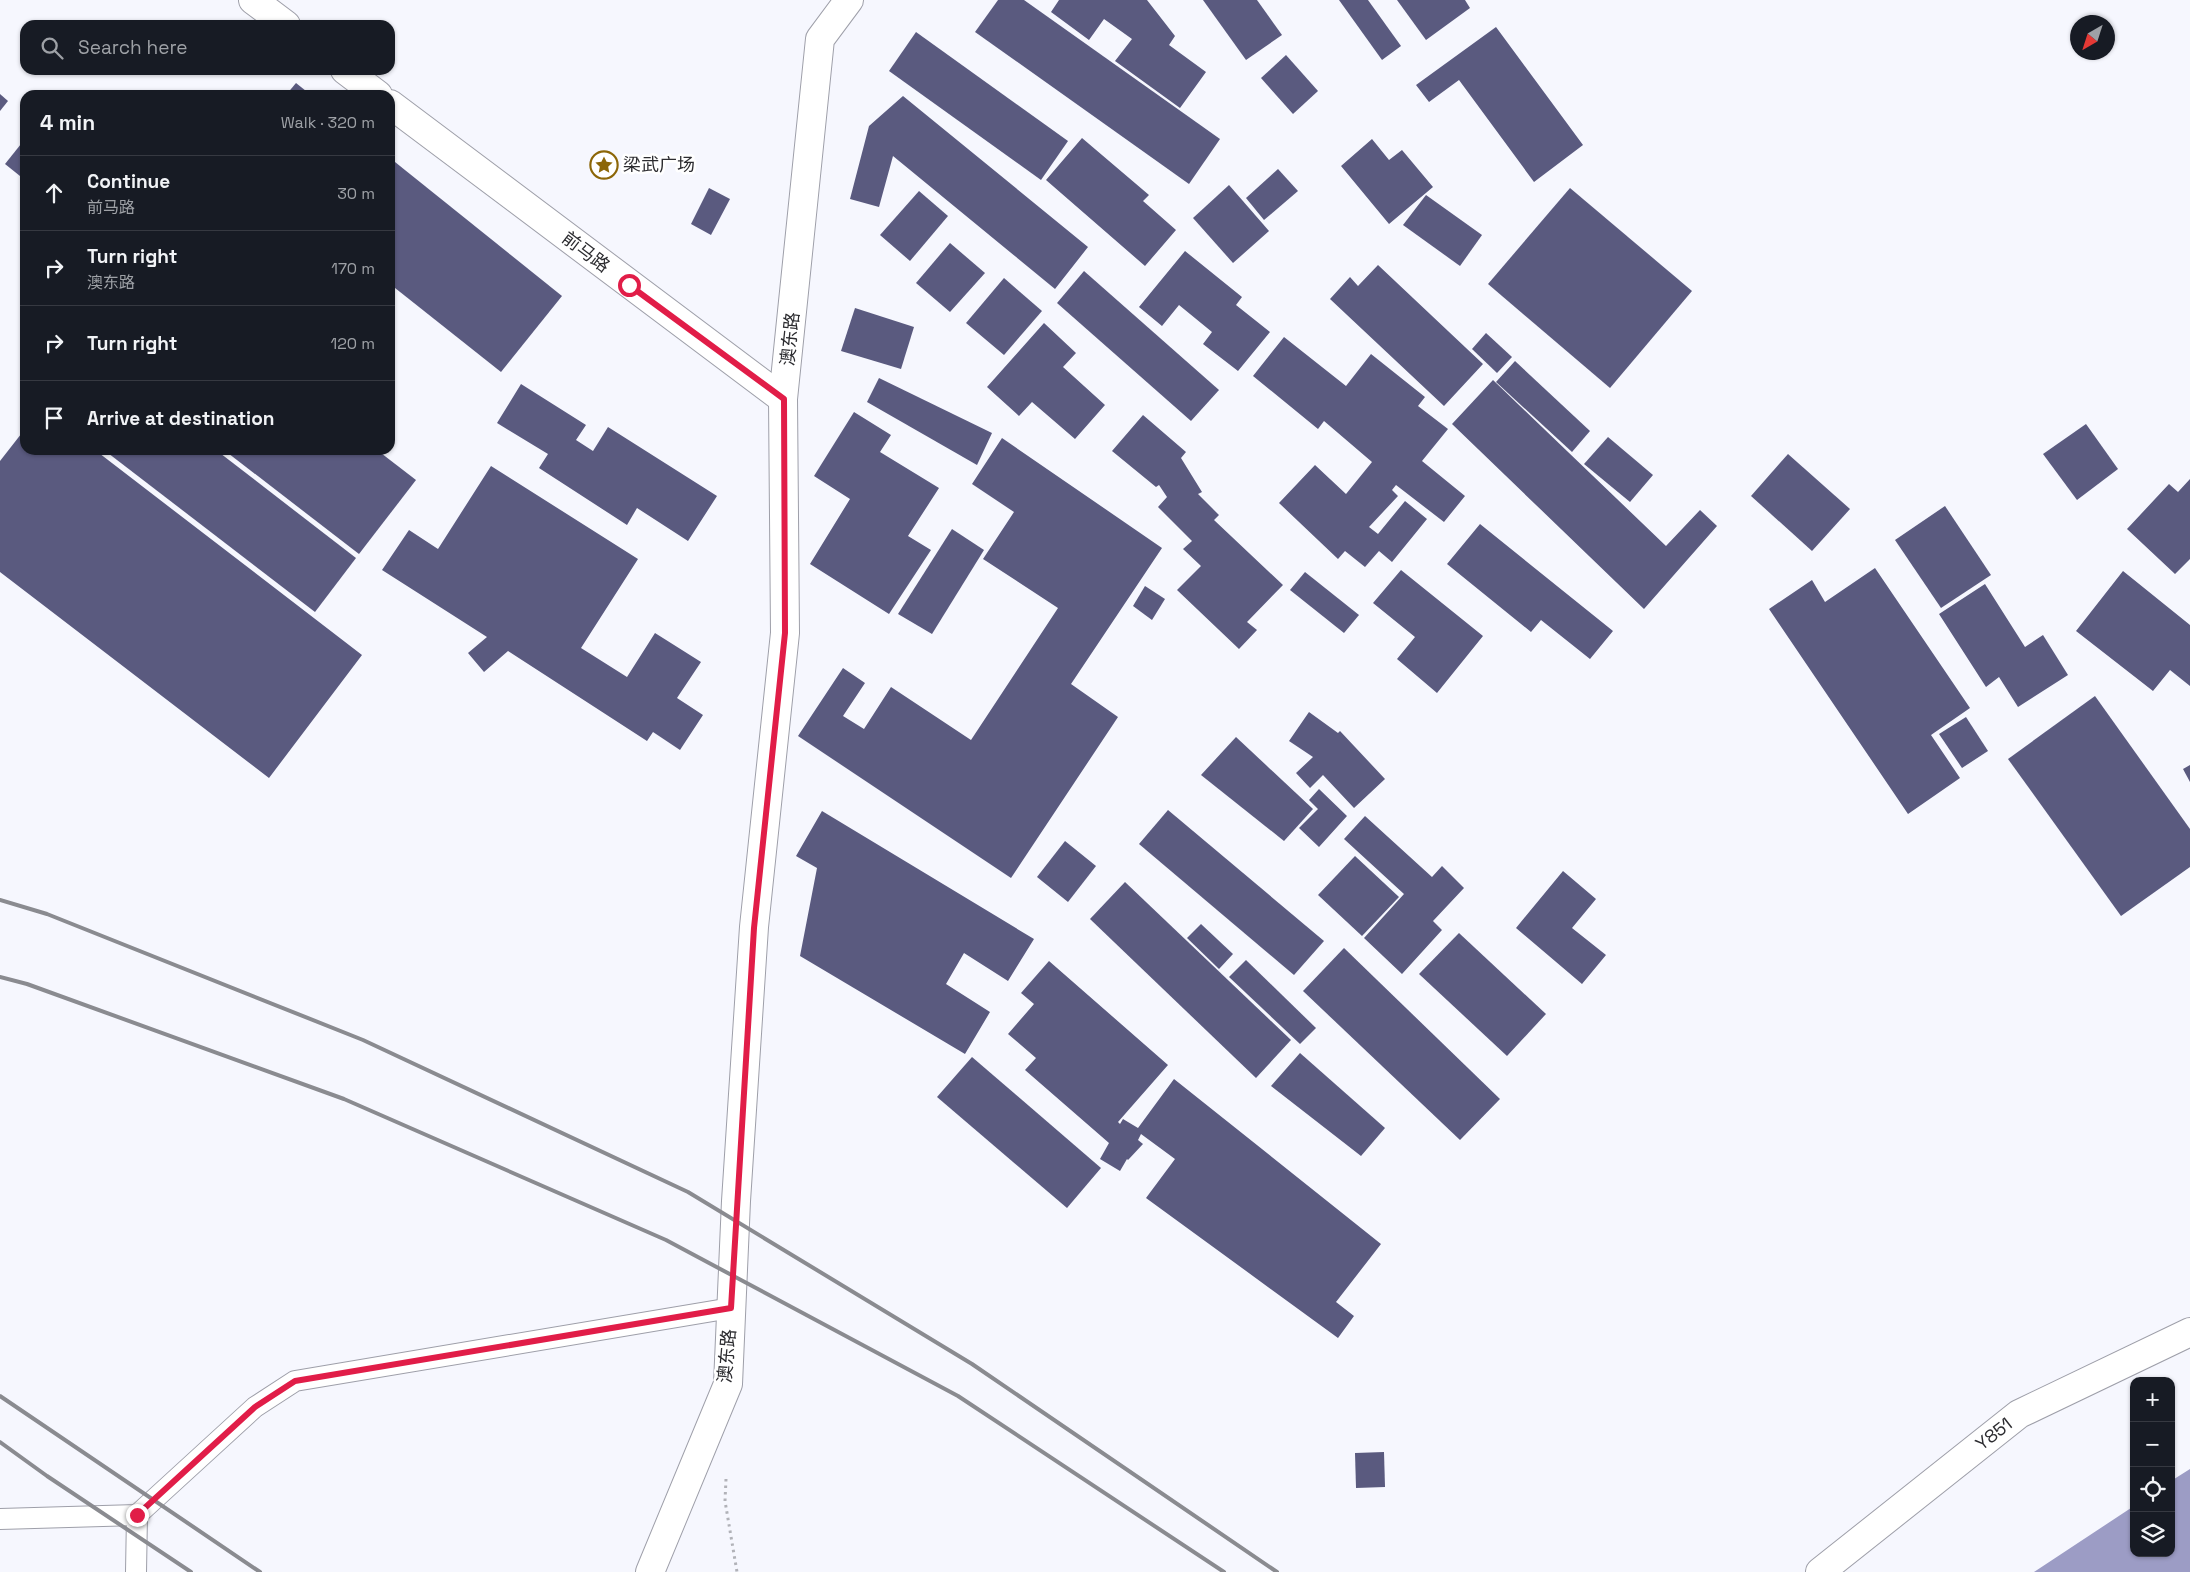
<!DOCTYPE html>
<html lang="en">
<head>
<meta charset="utf-8">
<style>
  body { margin:0; font-family:"Space Grotesk","Noto Sans SC",sans-serif; background:#242831; color:#f1f3f6 }
  .controls { position:absolute; right:15px; bottom:15px; display:grid; overflow:hidden; border-radius:10px; box-shadow:0 1px 4px #0004 }
  .controls button { width:45px; height:45px; display:grid; place-items:center; padding:0; border:0; border-bottom:1px solid #363941; background:#171b24; color:#f1f3f6; font:25px sans-serif }
  .compass { position:absolute; left:2070px; top:15px; width:45px; height:45px; border-radius:50%; background:#171b24; box-shadow:0 1px 4px #0004; rotate:219deg }
  .stop { position:absolute; width:15px; height:15px; margin:-11px; border:4px solid #e11d48; border-radius:50%; background:#fff }
  .stop.end { background:#e11d48; border-color:#fff; box-shadow:0 1px 5px #0008 }
  .list { margin:0; padding:0; list-style:none }
  h2 { display:flex; justify-content:space-between; align-items:center; height:65px; margin:0; padding:0 20px; font-size:21px }
  h2 small { font-size:16px; font-weight:400; color:#9ea1a6 }
  .list li { display:grid; grid-template-columns:32px 1fr auto; gap:15px; align-items:center; box-sizing:border-box; height:75px; padding:0 20px; border-top:1px solid #363941 }
  .list b { display:block; font-size:19px; white-space:nowrap }
  .list p { margin:0; font-size:16px; white-space:nowrap; color:#9ea1a6 }
  .list em { font-size:16px; font-style:normal; color:#9ea1a6 }
  .icon { flex:none; width:28px; height:28px; fill:none; stroke:currentColor; stroke-width:2; stroke-linecap:round; stroke-linejoin:round }
  .map { position:relative; flex:none; width:2190px; height:1572px; overflow:hidden }
  .search { position:absolute; background:#171b24; box-shadow:0 1px 4px #0004; left:20px; top:20px; width:375px; height:55px; display:flex; align-items:center; gap:12px; box-sizing:border-box; padding:0 18px; border-radius:15px; color:#9ea1a6; font-size:19px }
  .panel { position:absolute; background:#171b24; box-shadow:0 1px 4px #0004; left:20px; top:90px; width:375px; height:365px; border-radius:15px }
  .map>svg:first-child { display:block }
  .water { fill:#9c9cc5 }
  .building { fill:#5a5a7f }
  .lines { fill:none; stroke-linecap:round; stroke-linejoin:round }
  .service-casing { stroke:#9e9fa9; stroke-width:22 }
  .minor-casing { stroke:#9e9fa9; stroke-width:30 }
  .path { stroke:#b1b2b8; stroke-width:3; stroke-dasharray:2.5 4; stroke-linecap:butt }
  .service { stroke:#fff; stroke-width:20 }
  .minor { stroke:#fff; stroke-width:28 }
  .rail { stroke:#8a8b90; stroke-width:4 }
  .route { stroke:#e11d48; stroke-width:6 }
  .labels { text-anchor:middle; stroke-width:5; stroke-linejoin:round; paint-order:stroke }
  .poi-label { font-size:18px; fill:#2c2c30; stroke:#fff; text-anchor:start }
  .street-label { font-size:18px; fill:#2c2c30; stroke:#fff }
</style>
</head>
<body>
<div class="map">
<svg width="2190" height="1572" viewBox="0 0 2190 1572">
  <rect width="100%" height="100%" fill="#f6f7fe"/>
  <polygon class="water" points="2190,1469 2190,1572 2034,1572 2134,1506 2134,1553 2171,1553 2171,1481"/>
  <g class="building">
    <polygon points="998,0 1024,0 1220,139 1189,184 975,32"/>
    <polygon points="1059,0 1147,0 1175,36 1169,45 1206,72 1180,108 1115,61 1132,39 1104,19 1089,40 1051,12"/>
    <polygon points="1203,0 1257,0 1282,35 1246,60"/>
    <polygon points="1339,0 1368,0 1401,46 1382,60"/>
    <polygon points="1397,0 1465,0 1470,8 1426,40"/>
    <polygon points="1496,27 1583,145 1534,182 1459,80 1429,102 1416,85"/>
    <polygon points="916,32 1068,141 1041,180 889,71"/>
    <polygon points="1286,55 1318,91 1293,114 1261,78"/>
    <polygon points="296,83 311,95 286,95"/>
    <polygon points="0,94 8,101 0,111"/>
    <polygon points="903,96 1088,247 1055,289 893,156 879,207 850,199 869,126"/>
    <polygon points="1082,138 1149,195 1143,201 1176,230 1145,266 1046,180"/>
    <polygon points="25,139 25,180 5,164"/>
    <polygon points="1372,139 1389,160 1402,150 1433,187 1389,224 1341,166"/>
    <polygon points="390,158 562,296 501,372 390,284"/>
    <polygon points="1278,169 1298,191 1264,220 1246,198"/>
    <polygon points="1229,185 1269,231 1233,263 1193,218"/>
    <polygon points="709,188 730,199 711,235 691,224"/>
    <polygon points="1570,188 1692,291 1610,388 1488,284"/>
    <polygon points="919,191 948,216 910,261 880,235"/>
    <polygon points="1426,195 1482,235 1460,266 1403,225"/>
    <polygon points="950,243 985,273 950,312 916,283"/>
    <polygon points="1185,251 1242,297 1236,305 1270,332 1238,371 1203,344 1212,332 1179,305 1162,326 1139,307"/>
    <polygon points="1378,265 1483,364 1444,406 1330,299 1350,277 1358,286"/>
    <polygon points="1084,271 1219,390 1191,421 1057,303"/>
    <polygon points="1004,278 1042,311 1004,355 966,323"/>
    <polygon points="855,308 914,327 901,369 841,351"/>
    <polygon points="1044,323 1076,353 1063,367 1105,405 1075,439 1032,402 1019,416 987,387"/>
    <polygon points="1486,333 1512,357 1497,373 1472,349"/>
    <polygon points="1284,337 1346,386 1371,354 1425,397 1418,406 1448,429 1422,461 1465,496 1444,522 1396,485 1392,490 1398,496 1369,527 1378,534 1405,501 1427,519 1392,562 1379,551 1365,567 1345,551 1338,559 1279,503 1315,465 1346,494 1372,462 1324,421 1318,429 1253,376"/>
    <polygon points="1515,361 1590,431 1572,452 1496,382"/>
    <polygon points="879,378 992,433 977,465 867,402"/>
    <polygon points="1493,380 1666,546 1700,510 1717,526 1644,609 1452,424"/>
    <polygon points="521,384 586,425 576,440 593,451 608,427 717,496 688,541 637,508 627,525 539,468 548,454 497,423"/>
    <polygon points="854,412 891,435 880,452 939,488 908,536 931,550 889,614 810,564 850,499 814,476"/>
    <polygon points="1143,415 1186,452 1181,458 1202,492 1198,494 1219,515 1214,520 1283,585 1247,622 1257,630 1239,649 1177,590 1201,566 1183,549 1192,541 1158,507 1167,497 1159,485 1156,487 1112,451"/>
    <polygon points="2086,424 2118,469 2077,500 2043,454"/>
    <polygon points="25,429 25,450 95,450 362,655 269,778 0,572 0,461"/>
    <polygon points="1608,437 1653,475 1630,502 1584,464"/>
    <polygon points="1002,438 1162,548 1071,684 1118,717 1011,878 798,736 843,668 865,683 843,716 864,729 891,687 971,740 1058,608 983,559 1014,512 972,484"/>
    <polygon points="104,450 216,450 356,558 315,612"/>
    <polygon points="224,450 377,450 416,480 359,554"/>
    <polygon points="1788,454 1850,509 1812,551 1751,496"/>
    <polygon points="491,466 638,559 581,648 627,677 655,633 701,662 677,698 703,715 680,750 653,732 647,741 508,651 484,672 468,653 487,637 382,570 409,530 438,549"/>
    <polygon points="2190,479 2190,559 2175,574 2127,529 2169,484 2178,492"/>
    <polygon points="1945,506 1991,575 1941,608 1895,540"/>
    <polygon points="1480,524 1613,631 1590,659 1541,620 1531,632 1447,564"/>
    <polygon points="952,529 984,550 932,634 898,614"/>
    <polygon points="1875,568 1970,708 1931,735 1960,778 1908,814 1769,609 1812,580 1825,602"/>
    <polygon points="1401,570 1483,636 1437,693 1397,659 1415,637 1373,603"/>
    <polygon points="2123,571 2190,625 2190,686 2170,670 2153,691 2076,631"/>
    <polygon points="1305,572 1359,615 1344,633 1290,590"/>
    <polygon points="1985,584 2025,647 2043,635 2068,675 2018,707 1999,677 1986,687 1939,614"/>
    <polygon points="1145,586 1165,599 1152,620 1133,606"/>
    <polygon points="2095,696 2190,829 2190,867 2121,916 2008,759"/>
    <polygon points="1309,712 1338,733 1340,731 1385,779 1354,808 1323,775 1310,788 1296,773 1313,757 1289,741"/>
    <polygon points="1966,717 1988,751 1962,768 1939,734"/>
    <polygon points="1236,737 1313,809 1284,841 1201,775"/>
    <polygon points="2190,765 2190,782 2183,769"/>
    <polygon points="1319,789 1347,816 1319,847 1299,828 1318,809 1309,800"/>
    <polygon points="1168,810 1324,941 1294,975 1139,844"/>
    <polygon points="822,811 1034,939 1008,981 964,953 946,984 990,1012 965,1054 800,956 817,868 796,856"/>
    <polygon points="1365,816 1432,877 1442,866 1464,888 1433,921 1442,930 1402,974 1364,938 1404,894 1344,839"/>
    <polygon points="1065,841 1096,866 1068,902 1037,877"/>
    <polygon points="1355,856 1399,897 1362,936 1318,895"/>
    <polygon points="1563,871 1596,899 1572,928 1606,955 1582,984 1516,928"/>
    <polygon points="1125,882 1291,1040 1256,1078 1090,919"/>
    <polygon points="1201,924 1233,954 1219,969 1187,938"/>
    <polygon points="1459,933 1546,1014 1507,1056 1419,974"/>
    <polygon points="1344,948 1500,1099 1460,1140 1303,991"/>
    <polygon points="1246,960 1316,1028 1300,1044 1229,977"/>
    <polygon points="1049,961 1168,1065 1118,1122 1120,1124 1123,1119 1138,1128 1174,1079 1381,1244 1336,1302 1354,1316 1338,1338 1146,1198 1175,1159 1141,1134 1138,1140 1143,1144 1128,1160 1127,1159 1120,1171 1100,1159 1109,1143 1025,1070 1036,1058 1008,1034 1034,1004 1021,993"/>
    <polygon points="1300,1053 1385,1128 1361,1156 1271,1086"/>
    <polygon points="972,1057 1101,1168 1067,1208 937,1097"/>
    <polygon points="1384,1452 1385,1487 1356,1488 1355,1453"/>
  </g>
  <g class="lines">
    <g class="service-casing">
      <g id="service">
        <polyline points="0,1519 137,1515 255,1407 295,1381 731,1308"/>
        <polyline points="136,1572 137,1515"/>
      </g>
    </g>
    <g class="minor-casing">
      <g id="minor">
        <polyline points="253,0 286,25"/>
        <polyline points="345,70 378,95"/>
        <polyline points="390,104 783,399"/>
        <polyline points="650,1572 728,1384 736,1201 754,927 785,633 783,399 820,39 849,0"/>
        <polyline points="1820,1572 2019,1414 2190,1332"/>
      </g>
    </g>
    <polyline class="path" points="726,1479 725,1501 737,1572"/>
    <use href="#service" class="service"/>
    <use href="#minor" class="minor"/>
    <g class="rail">
      <polyline points="0,900 47,914 363,1040 688,1192 972,1364 1277,1572"/>
      <polyline points="0,977 27,984 344,1099 666,1240 958,1396 1224,1572"/>
      <polyline points="0,1396 260,1572"/>
      <polyline points="0,1442 47,1476 191,1572"/>
    </g>
  </g>
  <g class="lines">
    <polyline class="route" points="137,1515 255,1407 295,1381 731,1308 754,928 785,633 784,399 629,285"/>
  </g>
  <defs>
    <g id="sight-ring" transform="scale(1.4375)"><circle r="9.5" fill="#fff" stroke="#8c6607" stroke-width="1.5"/><path d="M0-6L1.8-2.2L6-1.7L2.9 1.2L3.7 5.4L0 3.3L-3.7 5.4L-2.9 1.2L-6-1.7L-1.8-2.2Z" fill="#8c6607"/></g>
  </defs>
  <g fill-rule="evenodd">
    <use href="#sight-ring" x="604" y="165"/>
  </g>
  <g class="labels">
    <g class="poi-label">
      <text x="623" y="171">梁武广场</text>
    </g>
    <g class="street-label">
      <text transform="translate(586 252) rotate(37)" y="6">前马路</text>
      <text transform="translate(790 339) rotate(-84)" y="6">澳东路</text>
      <text transform="translate(727 1356) rotate(-85)" y="6">澳东路</text>
      <text transform="translate(1994 1434) rotate(-38)" y="6">Y851</text>
    </g>
  </g>
</svg>
<div class="controls">
<button>+</button>
<button>−</button>
<button><svg class="icon" aria-label="locate" viewBox="0 0 24 24"><circle cx="12" cy="12" r="6"/><path d="M12 2v4M12 18v4M2 12h4M18 12h4"/></svg></button>
<button><svg class="icon" aria-label="layers" viewBox="0 0 24 24"><path d="M12 4l9 5-9 5-9-5zM3 14l9 5 9-5"/></svg></button>
</div>
<svg class="compass" viewBox="-18 -18 36 36"><path d="M0-13l5 13h-10z" fill="#e53935"/><path d="M0 13l5-13h-10z" fill="#9ea1a6"/></svg>
<div class="stop" style="left:629px;top:285px"></div>
<div class="stop end" style="left:137px;top:1515px"></div>
<div class="search"><svg class="icon" aria-label="search" viewBox="0 0 24 24"><circle cx="10" cy="10" r="6"/><path d="M15 15l6 6"/></svg>Search here</div>
<section class="panel">
<h2>4 min<small>Walk · 320 m</small></h2>
<ul class="list">
<li><svg class="icon" aria-label="ahead" viewBox="0 0 24 24"><path d="M12 20V5M6 11l6-6 6 6"/></svg><div><b>Continue</b><p>前马路</p></div><em>30 m</em></li>
<li><svg class="icon" aria-label="right" viewBox="0 0 24 24"><path d="M7 20v-9h11M14 6l5 5-5 5"/></svg><div><b>Turn right</b><p>澳东路</p></div><em>170 m</em></li>
<li><svg class="icon" aria-label="right" viewBox="0 0 24 24"><path d="M7 20v-9h11M14 6l5 5-5 5"/></svg><div><b>Turn right</b></div><em>120 m</em></li>
<li><svg class="icon" aria-label="arrive" viewBox="0 0 24 24"><path d="M6 21V4h12l-3 4 3 4H6"/></svg><div><b>Arrive at destination</b></div></li>
</ul>
</section>
</div>
</body>
</html>
